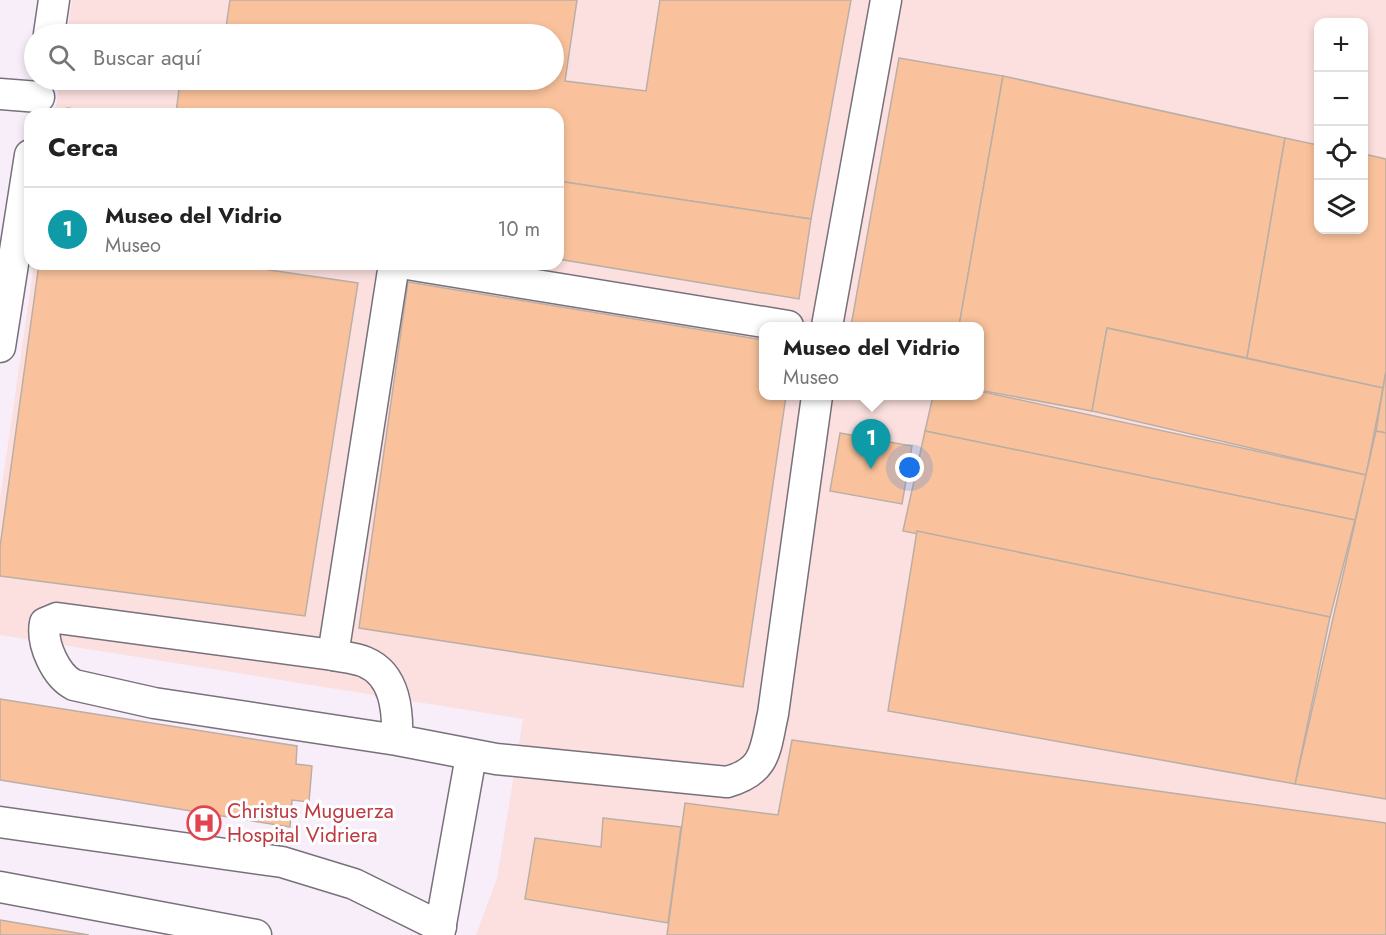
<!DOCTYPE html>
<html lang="es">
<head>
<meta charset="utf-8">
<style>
  body { margin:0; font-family:Jost,sans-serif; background:#f2f2f2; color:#222 }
  .controls { position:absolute; right:18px; top:18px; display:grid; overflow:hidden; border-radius:12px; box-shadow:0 3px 9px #0003 }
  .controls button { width:54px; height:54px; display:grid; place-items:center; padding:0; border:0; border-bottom:2px solid #e0e0e0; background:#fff; color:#222; font:30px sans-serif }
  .you { position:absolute; left:910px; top:468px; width:21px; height:21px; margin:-15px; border:4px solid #fff; border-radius:50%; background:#1a73e8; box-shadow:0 0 0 9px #1a73e833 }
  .badge { display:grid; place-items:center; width:39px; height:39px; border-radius:50%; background:#7c3aed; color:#fff; font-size:20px; font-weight:700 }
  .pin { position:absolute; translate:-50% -50px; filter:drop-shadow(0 2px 3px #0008) }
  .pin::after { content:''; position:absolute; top:32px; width:21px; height:18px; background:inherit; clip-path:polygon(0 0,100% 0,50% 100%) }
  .popup { position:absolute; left:759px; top:322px; width:225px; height:78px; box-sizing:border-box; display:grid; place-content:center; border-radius:12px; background:#fff; filter:drop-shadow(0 2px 4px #0005); font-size:20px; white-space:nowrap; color:#767676 }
  .popup b { font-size:22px; color:#222 }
  .popup::after { content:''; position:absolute; left:50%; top:100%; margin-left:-12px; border:12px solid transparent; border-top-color:#fff }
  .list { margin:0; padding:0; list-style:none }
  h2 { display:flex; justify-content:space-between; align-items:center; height:78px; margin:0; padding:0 24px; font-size:26px }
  h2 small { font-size:20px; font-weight:400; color:#767676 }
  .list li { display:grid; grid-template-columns:39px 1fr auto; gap:18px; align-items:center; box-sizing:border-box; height:84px; padding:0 24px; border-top:2px solid #e0e0e0 }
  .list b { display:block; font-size:22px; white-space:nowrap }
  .list p { margin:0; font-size:20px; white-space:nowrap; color:#767676 }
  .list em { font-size:20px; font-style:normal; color:#767676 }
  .icon { flex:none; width:33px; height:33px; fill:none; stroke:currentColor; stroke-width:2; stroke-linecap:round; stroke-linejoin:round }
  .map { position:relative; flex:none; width:1386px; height:935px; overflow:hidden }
  .search { position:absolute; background:#fff; box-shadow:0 3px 9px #0003; left:24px; top:24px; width:540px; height:66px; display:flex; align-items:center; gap:15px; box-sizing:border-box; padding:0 21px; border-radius:33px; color:#767676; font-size:22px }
  .panel { position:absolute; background:#fff; box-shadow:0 3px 9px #0003; left:24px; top:108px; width:540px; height:162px; border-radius:18px }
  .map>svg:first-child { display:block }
  .industrial { fill:#fbe0df; fill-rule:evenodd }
  .building { fill:#f9c29c; stroke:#bbaea6; stroke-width:1.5 }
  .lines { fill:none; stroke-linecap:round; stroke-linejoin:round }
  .minor-casing { stroke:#78707a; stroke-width:33 }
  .minor { stroke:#fff; stroke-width:30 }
  .labels { text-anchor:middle; stroke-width:6; stroke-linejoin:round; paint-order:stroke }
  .health-label { font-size:21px; fill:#be3a42; stroke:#fefefe; text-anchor:start }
</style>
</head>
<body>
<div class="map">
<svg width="1386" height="935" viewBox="0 0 1386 935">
  <rect width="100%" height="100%" fill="#f7eefa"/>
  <path class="industrial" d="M72 0H1386V935H476L497 878 523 719 0 635V499L34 264H558V114H55L60 80H554V34H67ZM1318 22H1364V230H1318ZM763 326H979V396H763Z"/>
  <g class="building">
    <polygon points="230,0 577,0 565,81 646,91 660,0 851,0 811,219 558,181 558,114 176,114 180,80 554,80 554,34 225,34"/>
    <polygon points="899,58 1003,76 959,326 851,326"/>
    <polygon points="1003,76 1285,138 1247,358 1107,328 1092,411 979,390 979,326 959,326"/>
    <polygon points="67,108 109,114 66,114"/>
    <polygon points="1285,138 1318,145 1318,230 1364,230 1364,154 1386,159 1386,371 1383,388 1247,358"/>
    <polygon points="558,181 811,219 799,299 558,259"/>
    <polygon points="39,264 228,264 358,283 305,616 0,576 0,547"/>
    <polygon points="408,282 763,340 763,396 786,396 743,687 359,628"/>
    <polygon points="1107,328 1383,388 1366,475 1092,411"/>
    <polygon points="1386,371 1386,433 1376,431"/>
    <polygon points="979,391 1366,475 1355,520 925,431 933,396 979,396"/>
    <polygon points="925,431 1355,520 1330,617 903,531"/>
    <polygon points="1376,431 1386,433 1386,799 1295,784"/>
    <polygon points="840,433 912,446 902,504 830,491"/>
    <polygon points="917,531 1330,617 1295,784 888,711"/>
    <polygon points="0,699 297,746 296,764 312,766 309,802 292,800 290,827 0,780"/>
    <polygon points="792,740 1386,823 1386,935 667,935 685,803 778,815"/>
    <polygon points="603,818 681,827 668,923 525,899 535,838 601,847"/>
    <polygon points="0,920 89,935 0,935"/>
  </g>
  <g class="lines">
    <g class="minor-casing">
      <g id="minor">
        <polyline points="49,34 54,0"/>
        <polyline points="0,94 39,97"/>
        <polyline points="407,264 788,326"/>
        <polyline points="827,326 886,0"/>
        <polyline points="0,347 30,155"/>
        <polyline points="333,655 394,264"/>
        <path d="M397 740 154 703 74 685C56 676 41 644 45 623L57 618 333 655C343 657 356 658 365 662 396 675 398 712 397 740L496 759 727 782C767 771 765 749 773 714L817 396"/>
        <polyline points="0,822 282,862 354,884 441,927"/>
        <polyline points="0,887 256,935"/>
        <polyline points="439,935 471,756"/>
      </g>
    </g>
    <use href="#minor" class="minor"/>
  </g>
  <defs>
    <g id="hospital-ring" transform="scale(1.725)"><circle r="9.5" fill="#fefefe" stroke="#e0444e" stroke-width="1.5"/><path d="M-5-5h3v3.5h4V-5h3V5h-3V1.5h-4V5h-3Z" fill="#e0444e"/></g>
  </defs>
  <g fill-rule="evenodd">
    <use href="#hospital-ring" x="204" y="823"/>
  </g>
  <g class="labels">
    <g class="health-label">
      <text x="227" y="818">Christus Muguerza<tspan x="227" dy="24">Hospital Vidriera</tspan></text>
    </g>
  </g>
</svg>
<div class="controls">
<button>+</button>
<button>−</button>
<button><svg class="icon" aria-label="locate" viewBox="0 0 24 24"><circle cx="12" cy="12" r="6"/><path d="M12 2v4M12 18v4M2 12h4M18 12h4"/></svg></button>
<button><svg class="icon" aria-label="layers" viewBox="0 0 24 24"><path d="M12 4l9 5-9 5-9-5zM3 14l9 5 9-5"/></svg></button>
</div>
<div class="you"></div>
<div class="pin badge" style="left:871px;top:469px;background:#0f9aa8">1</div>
<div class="popup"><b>Museo del Vidrio</b>Museo</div>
<div class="search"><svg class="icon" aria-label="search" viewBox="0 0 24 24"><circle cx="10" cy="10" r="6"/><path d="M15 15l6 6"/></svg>Buscar aquí</div>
<section class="panel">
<h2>Cerca<small></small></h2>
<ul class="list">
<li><span class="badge" style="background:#0f9aa8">1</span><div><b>Museo del Vidrio</b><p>Museo</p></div><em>10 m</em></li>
</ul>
</section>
</div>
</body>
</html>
